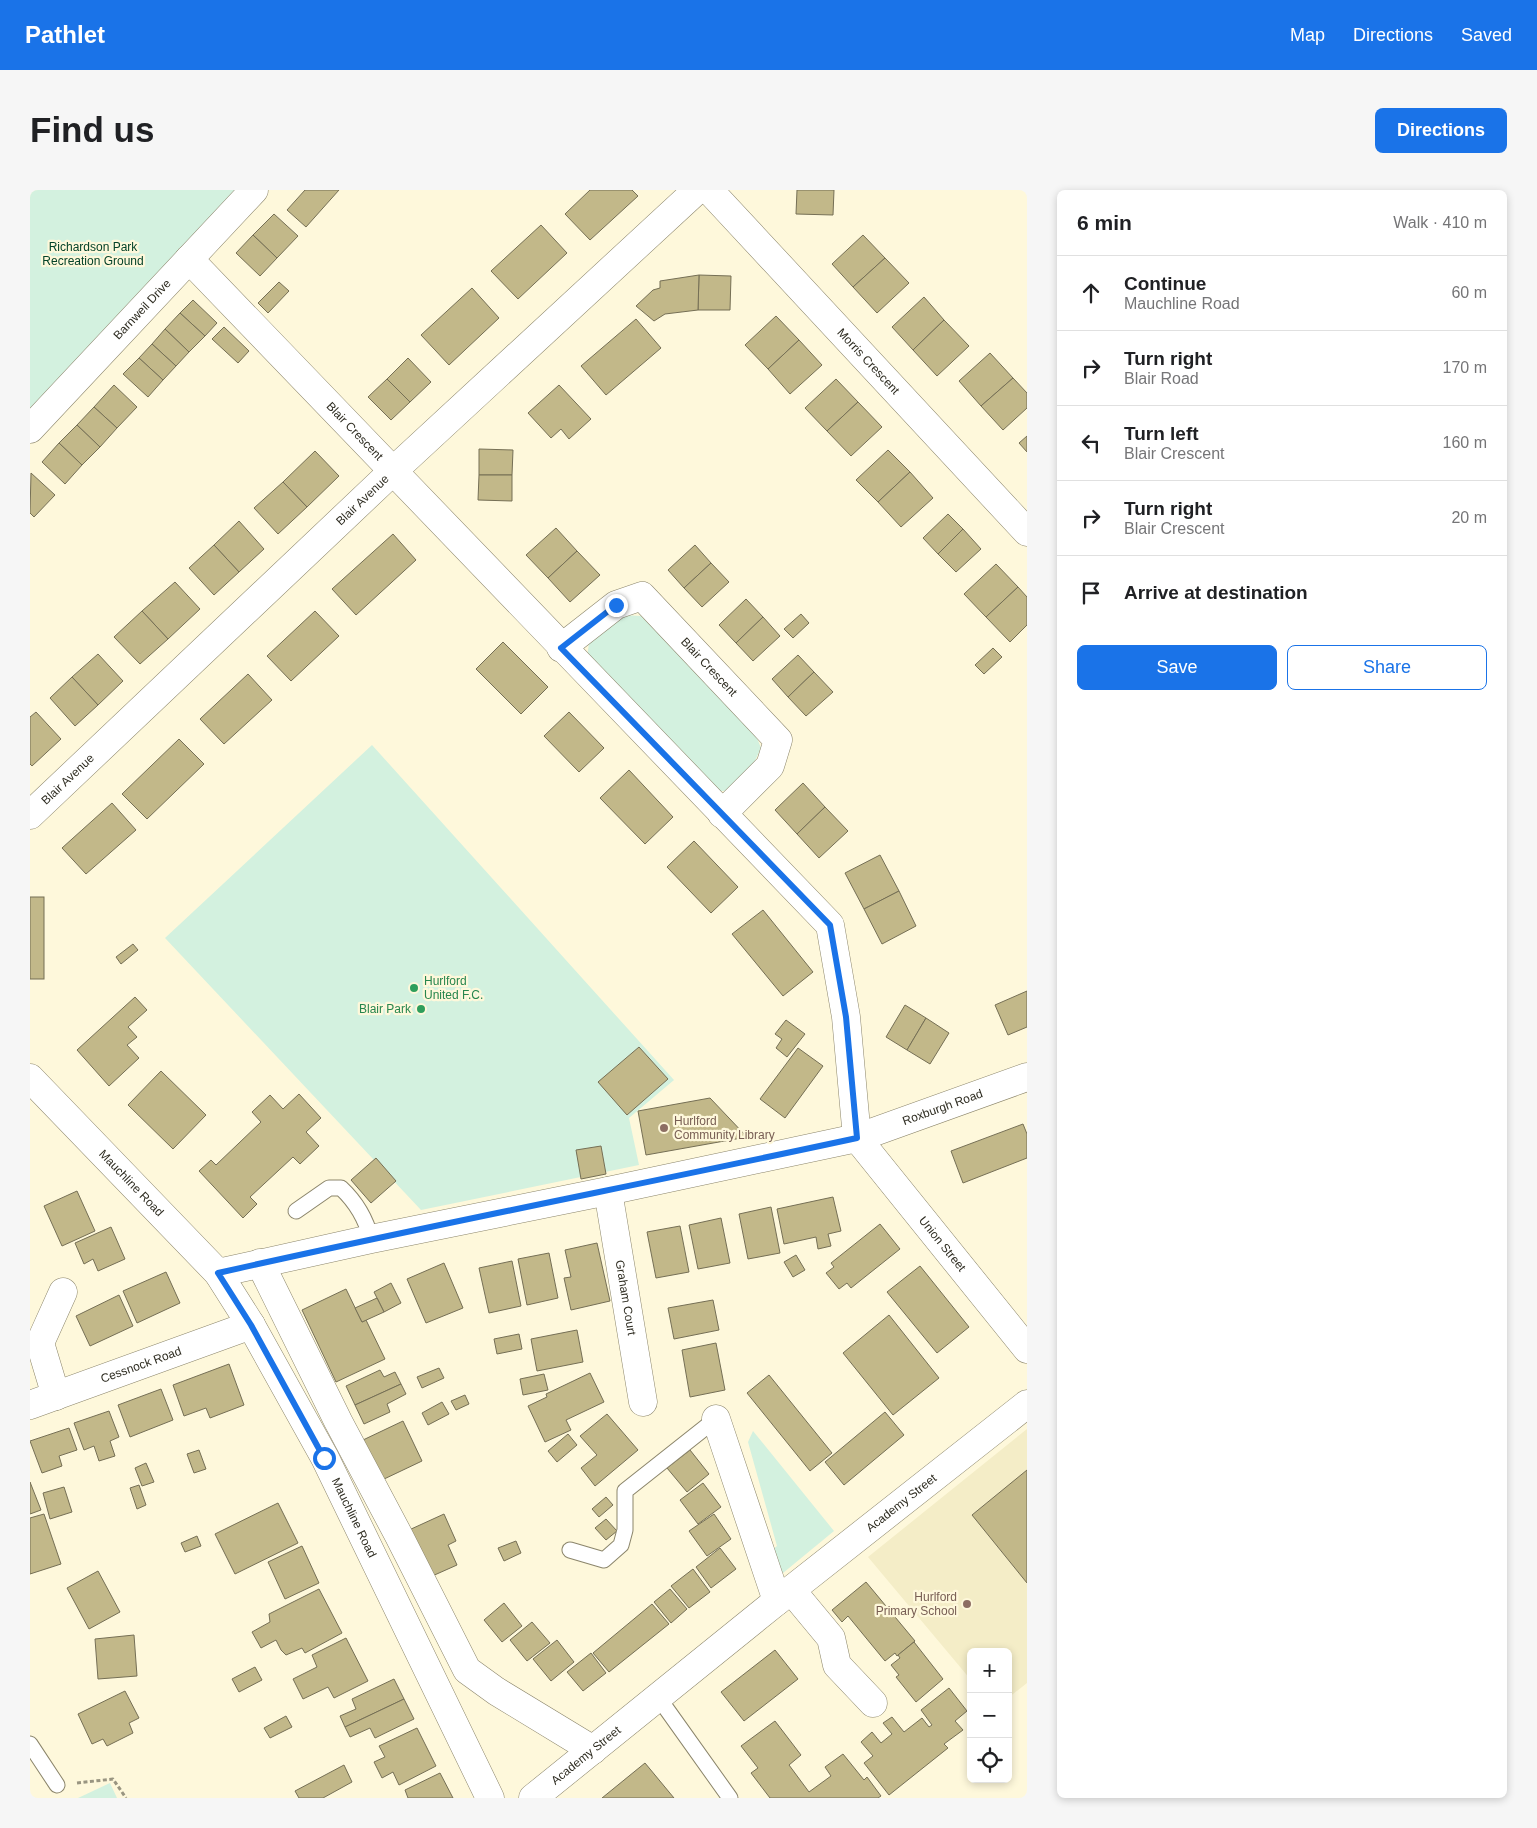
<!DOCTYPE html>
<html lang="en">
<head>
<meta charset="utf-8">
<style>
  body { margin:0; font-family:Arial,sans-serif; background:#f6f6f6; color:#202124 }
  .controls { position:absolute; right:15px; bottom:15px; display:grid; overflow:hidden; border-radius:8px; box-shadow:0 2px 8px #0003 }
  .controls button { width:45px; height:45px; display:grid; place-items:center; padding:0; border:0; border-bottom:1px solid #e0e0e0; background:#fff; color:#202124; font:25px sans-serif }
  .stop { position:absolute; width:15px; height:15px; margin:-11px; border:4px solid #1a73e8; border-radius:50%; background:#fff }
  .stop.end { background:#1a73e8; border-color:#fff; box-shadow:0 1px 5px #0008 }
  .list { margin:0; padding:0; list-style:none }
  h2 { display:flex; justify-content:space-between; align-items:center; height:65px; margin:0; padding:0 20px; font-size:21px }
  h2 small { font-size:16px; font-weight:400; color:#757577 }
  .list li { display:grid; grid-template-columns:32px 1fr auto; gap:15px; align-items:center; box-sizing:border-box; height:75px; padding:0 20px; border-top:1px solid #e0e0e0 }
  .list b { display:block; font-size:19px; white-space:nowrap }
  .list p { margin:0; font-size:16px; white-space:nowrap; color:#757577 }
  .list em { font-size:16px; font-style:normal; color:#757577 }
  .actions { display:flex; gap:10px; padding:15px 20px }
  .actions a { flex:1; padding:11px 0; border:1px solid #1a73e8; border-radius:8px; text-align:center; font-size:18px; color:#1a73e8 }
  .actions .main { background:#1a73e8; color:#fff }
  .icon { flex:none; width:28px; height:28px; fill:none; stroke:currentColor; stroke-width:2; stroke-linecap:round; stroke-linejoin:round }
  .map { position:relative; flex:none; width:997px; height:1608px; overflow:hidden; border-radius:8px }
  header { display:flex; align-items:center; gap:30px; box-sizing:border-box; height:70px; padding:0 25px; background:#1a73e8; color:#fff }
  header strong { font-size:24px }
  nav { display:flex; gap:28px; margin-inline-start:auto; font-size:18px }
  .intro { display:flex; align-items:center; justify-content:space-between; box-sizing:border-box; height:120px; padding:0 30px }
  h1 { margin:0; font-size:35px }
  .button { padding:12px 22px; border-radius:8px; background:#1a73e8; color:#fff; font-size:18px; font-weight:700 }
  main { display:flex; gap:30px; padding:0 30px }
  aside { flex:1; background:#fff; border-radius:8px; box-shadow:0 2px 8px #0003 }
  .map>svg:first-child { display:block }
  .built { fill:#f4edc7 }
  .green { fill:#d3f1df }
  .building { fill:#c2b889; stroke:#756f55 }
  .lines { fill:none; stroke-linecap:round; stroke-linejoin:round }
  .service-casing { stroke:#8b856b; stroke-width:17 }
  .minor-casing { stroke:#8b856b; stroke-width:29 }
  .secondary-casing { stroke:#8b856b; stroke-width:29 }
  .path { stroke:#999581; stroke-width:3; stroke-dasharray:4 2.5; stroke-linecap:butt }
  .service { stroke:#fff; stroke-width:15 }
  .minor { stroke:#fff; stroke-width:28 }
  .secondary { stroke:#fff; stroke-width:28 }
  .route { stroke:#1a73e8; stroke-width:6 }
  .leisure-dot { fill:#2e9e5b; stroke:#fef8db; stroke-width:2 }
  .education-dot { fill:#8d6e63; stroke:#fef8db; stroke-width:2 }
  .labels { text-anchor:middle; stroke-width:4.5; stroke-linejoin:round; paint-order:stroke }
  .park-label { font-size:12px; fill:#054329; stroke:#fef8db }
  .street-label { font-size:12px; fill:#2f2d22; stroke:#fef8db }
  .leisure-label { font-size:12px; fill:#27864d; stroke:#fef8db; text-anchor:start }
  .education-label { font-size:12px; fill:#785e54; stroke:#fef8db; text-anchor:start }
</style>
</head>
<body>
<header>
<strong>Pathlet</strong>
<nav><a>Map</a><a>Directions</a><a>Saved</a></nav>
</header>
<div class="intro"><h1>Find us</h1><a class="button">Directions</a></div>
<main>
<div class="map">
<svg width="997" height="1608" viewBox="0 0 997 1608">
  <rect width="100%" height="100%" fill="#fef8db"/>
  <polygon class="built" points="997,1239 997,1493 978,1508 978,1462 941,1462 941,1490 838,1367"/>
  <g class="green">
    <polygon points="0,0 209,0 0,223"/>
    <polygon points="593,425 611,426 723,538 731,558 722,577 705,595 694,601 682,601 557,467 559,453"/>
    <polygon points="342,555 644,890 599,928 609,975 391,1020 135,748"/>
    <polygon points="723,1241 804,1341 753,1383 737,1364 747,1356 718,1252"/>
    <polygon points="80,1593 87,1608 48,1608"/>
  </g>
  <g class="building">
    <polygon points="275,0 309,0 276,37 257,20"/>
    <polygon points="560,0 602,0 608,6 560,50 535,24"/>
    <polygon points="767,0 804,0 803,25 766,24"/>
    <polygon points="244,24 268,46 247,68 223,45"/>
    <polygon points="511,35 537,63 488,109 461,81"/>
    <polygon points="223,45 247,68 230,86 206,63"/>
    <polygon points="833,45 855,68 823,97 802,74"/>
    <polygon points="855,68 879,93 847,123 823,97"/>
    <polygon points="669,85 701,86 700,120 668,120"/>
    <polygon points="669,85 668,120 635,124 624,131 606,116 623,100 630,98 630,91"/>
    <polygon points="249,92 259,101 238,123 228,113"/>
    <polygon points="442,98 469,128 419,175 391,145"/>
    <polygon points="894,107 914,130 883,160 862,137"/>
    <polygon points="163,110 187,133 175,146 150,123"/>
    <polygon points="150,123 175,146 159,162 135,139"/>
    <polygon points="746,126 769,150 738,179 715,155"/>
    <polygon points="606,129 631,158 576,205 551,176"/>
    <polygon points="914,130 939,156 907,186 883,160"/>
    <polygon points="194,137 219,161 208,173 182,149"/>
    <polygon points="135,139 159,162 146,176 122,154"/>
    <polygon points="769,150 792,175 760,204 738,179"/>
    <polygon points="122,154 146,176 133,190 109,168"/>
    <polygon points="960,163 983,188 951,216 929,191"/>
    <polygon points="109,168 133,190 118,207 93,184"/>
    <polygon points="378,168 401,192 380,212 357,189"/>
    <polygon points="983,188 997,203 997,218 973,240 951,216"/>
    <polygon points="357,189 380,212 361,230 338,207"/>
    <polygon points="806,189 828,212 797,241 775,218"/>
    <polygon points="84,195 107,217 87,238 64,217"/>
    <polygon points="529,195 561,229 539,249 531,239 521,248 498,223"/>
    <polygon points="828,212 852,237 821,266 797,241"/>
    <polygon points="64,217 87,238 70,257 47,235"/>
    <polygon points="47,235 70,257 52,275 29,253"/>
    <polygon points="997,246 997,262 989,253"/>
    <polygon points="29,253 52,275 35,294 12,272"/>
    <polygon points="449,259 483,260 482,285 449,285"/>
    <polygon points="858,260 880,282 848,312 826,290"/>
    <polygon points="285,261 309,286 277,317 253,292"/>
    <polygon points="880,282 903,308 871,337 848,312"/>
    <polygon points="1,283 25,305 4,327 0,323"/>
    <polygon points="449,285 482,285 482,311 448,310"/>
    <polygon points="253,292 277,317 248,344 224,318"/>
    <polygon points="918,324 933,339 908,364 893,348"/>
    <polygon points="209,331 234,359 209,382 184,355"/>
    <polygon points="526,338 547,361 518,388 496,365"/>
    <polygon points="933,339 951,359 926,382 908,364"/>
    <polygon points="363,344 386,370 326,425 302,399"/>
    <polygon points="184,355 209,382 184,405 159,378"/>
    <polygon points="665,355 681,373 654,398 638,380"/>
    <polygon points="547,361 570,385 540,412 518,388"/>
    <polygon points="681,373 699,392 672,417 654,398"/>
    <polygon points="966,374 988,397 956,427 934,404"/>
    <polygon points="145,392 170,419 138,449 112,421"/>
    <polygon points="988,397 997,407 997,435 980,452 956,427"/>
    <polygon points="716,409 733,427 706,453 689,435"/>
    <polygon points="112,421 138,449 110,474 84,447"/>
    <polygon points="285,421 309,446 261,491 237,466"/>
    <polygon points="771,424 779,433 763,448 754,439"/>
    <polygon points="733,427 750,446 723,471 706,453"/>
    <polygon points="473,452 518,497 491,524 446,479"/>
    <polygon points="963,458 972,467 954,484 945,475"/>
    <polygon points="68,464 93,491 68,515 42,487"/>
    <polygon points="768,465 784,482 758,507 742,489"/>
    <polygon points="784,482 803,502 776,526 758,507"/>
    <polygon points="218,484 242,510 194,554 170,529"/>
    <polygon points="42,487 68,515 45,536 20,508"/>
    <polygon points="6,522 31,549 2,576 0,574 0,527"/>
    <polygon points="539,522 574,558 549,582 514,546"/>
    <polygon points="149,549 174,574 117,629 92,604"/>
    <polygon points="599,580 643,627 615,654 570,608"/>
    <polygon points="773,593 795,617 767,644 745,620"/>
    <polygon points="82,613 106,640 56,684 32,658"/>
    <polygon points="795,617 818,641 789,668 767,644"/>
    <polygon points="664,651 708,697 681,723 637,677"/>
    <polygon points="850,665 869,701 834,719 815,683"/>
    <polygon points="869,701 886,736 852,754 834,719"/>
    <rect x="0" y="707" width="14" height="82"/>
    <polygon points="733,720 783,782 753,806 702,744"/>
    <polygon points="103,754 108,760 91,774 86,767"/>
    <polygon points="997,801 997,837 978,845 965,815"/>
    <polygon points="105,807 117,820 98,837 107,847 97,855 109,868 79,896 47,860"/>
    <polygon points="875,815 896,828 877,860 856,847"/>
    <polygon points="896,828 919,843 900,874 877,860"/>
    <polygon points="756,830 775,844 757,867 746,858 752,849 745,844"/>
    <polygon points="609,857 638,889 597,925 568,892"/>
    <polygon points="768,858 793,876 755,928 730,909"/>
    <polygon points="131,881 176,925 143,959 98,915"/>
    <polygon points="269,904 291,928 276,942 289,956 270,974 263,967 220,1007 227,1014 213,1028 169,981 181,970 186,975 231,932 222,922 240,905 253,919"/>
    <polygon points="680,908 717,947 616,965 608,921"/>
    <polygon points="993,934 997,944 997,968 933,993 921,961"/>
    <polygon points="571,956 576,984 551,989 546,960"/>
    <polygon points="346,968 366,991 341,1013 321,990"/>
    <polygon points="47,1001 65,1041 32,1056 14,1016"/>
    <polygon points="803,1007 811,1041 798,1044 801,1056 788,1059 786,1047 754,1054 747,1019"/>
    <polygon points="741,1017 750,1063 718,1069 709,1024"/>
    <polygon points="691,1028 700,1073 668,1079 659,1035"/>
    <polygon points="850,1034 870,1059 821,1098 817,1093 809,1099 796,1083 804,1077 801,1073"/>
    <polygon points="650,1036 659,1082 626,1088 617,1042"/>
    <polygon points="81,1037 95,1069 68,1081 63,1069 54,1074 45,1053"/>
    <polygon points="567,1053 580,1111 541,1120 534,1088 541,1087 535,1060"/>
    <polygon points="519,1063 528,1108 497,1115 488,1069"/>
    <polygon points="766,1065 775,1080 763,1087 754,1072"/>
    <polygon points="482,1071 491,1116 459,1123 449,1078"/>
    <polygon points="414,1073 433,1118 396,1133 377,1089"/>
    <polygon points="890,1076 939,1137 907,1163 857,1102"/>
    <polygon points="136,1082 150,1113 107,1133 93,1101"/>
    <polygon points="361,1093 371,1113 354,1122 344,1102"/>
    <polygon points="316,1099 332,1132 336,1130 355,1169 306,1192 272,1120"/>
    <polygon points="89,1105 103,1136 60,1156 46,1126"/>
    <polygon points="347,1108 354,1122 332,1132 325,1118"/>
    <polygon points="683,1110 689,1140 644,1149 638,1118"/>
    <polygon points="859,1125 909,1188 863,1225 813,1163"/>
    <polygon points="547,1140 553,1172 507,1181 501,1149"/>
    <polygon points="489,1144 492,1159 467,1164 464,1149"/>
    <polygon points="686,1153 695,1200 660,1207 652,1160"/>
    <polygon points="199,1174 214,1215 180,1228 176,1218 154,1226 143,1195"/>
    <polygon points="409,1178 414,1188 392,1198 387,1187"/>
    <polygon points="350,1180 354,1187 365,1182 371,1194 325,1215 316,1196"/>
    <polygon points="560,1183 574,1212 536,1230 541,1240 515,1252 498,1216 517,1207 516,1204"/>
    <polygon points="514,1184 518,1200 493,1205 490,1189"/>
    <polygon points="739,1185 802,1263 780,1281 717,1203"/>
    <polygon points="371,1194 376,1204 357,1214 360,1222 334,1234 325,1215"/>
    <polygon points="131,1199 143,1230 100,1247 88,1215"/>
    <polygon points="435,1205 439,1214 426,1220 421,1211"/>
    <polygon points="412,1212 419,1224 398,1235 392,1223"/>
    <polygon points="79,1221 89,1247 80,1251 85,1266 69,1271 64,1256 54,1260 44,1233"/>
    <polygon points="855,1222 874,1245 814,1295 795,1272"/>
    <polygon points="577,1224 608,1260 565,1296 551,1278 567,1265 550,1246"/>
    <polygon points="373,1231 392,1271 352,1290 333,1250"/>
    <polygon points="39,1238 47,1260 29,1266 32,1276 12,1283 0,1251"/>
    <polygon points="538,1244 547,1255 527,1272 518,1261"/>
    <polygon points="169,1260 176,1279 164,1283 157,1264"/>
    <polygon points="660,1260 679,1284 657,1302 637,1278"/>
    <polygon points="116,1273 124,1292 112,1296 105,1278"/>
    <polygon points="997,1280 997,1393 942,1325"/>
    <polygon points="0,1292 11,1320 0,1324"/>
    <polygon points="673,1293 691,1317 668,1334 650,1310"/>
    <polygon points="109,1295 116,1315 107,1319 100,1298"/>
    <polygon points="34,1297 42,1322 20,1329 13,1303"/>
    <polygon points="576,1307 583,1315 569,1327 562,1319"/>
    <polygon points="248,1313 268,1353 205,1384 185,1344"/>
    <polygon points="14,1324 31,1374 0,1384 0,1328"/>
    <polygon points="414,1324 426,1351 418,1355 427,1375 400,1387 379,1340"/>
    <polygon points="684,1324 701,1349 677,1366 659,1341"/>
    <polygon points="576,1329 587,1341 576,1350 565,1338"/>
    <polygon points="167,1346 171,1356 155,1362 151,1353"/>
    <polygon points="486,1351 491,1363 474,1371 468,1358"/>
    <polygon points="272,1356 289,1393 255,1409 238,1372"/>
    <polygon points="690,1358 706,1379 681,1398 666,1377"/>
    <polygon points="663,1379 680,1402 659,1418 641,1396"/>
    <polygon points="68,1381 90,1422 59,1439 37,1398"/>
    <polygon points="836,1392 885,1451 867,1466 865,1463 855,1471 818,1426 812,1432 802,1420"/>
    <polygon points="289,1399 312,1443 275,1463 272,1458 256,1465 251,1460 246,1450 231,1458 222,1442 240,1432 239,1424"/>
    <polygon points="640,1399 657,1419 641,1433 624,1412"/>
    <polygon points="474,1413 492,1436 472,1452 454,1430"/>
    <polygon points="622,1414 639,1434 579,1482 563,1463"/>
    <polygon points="502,1432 520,1453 497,1471 480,1450"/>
    <polygon points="104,1445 107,1486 68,1489 65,1449"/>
    <polygon points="316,1448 338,1491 304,1508 298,1497 273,1509 263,1489 287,1477 282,1465"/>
    <polygon points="527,1450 544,1472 521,1491 503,1469"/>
    <polygon points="884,1452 913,1489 886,1512 866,1487 869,1485 861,1475 870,1468 868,1465"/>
    <polygon points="745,1460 768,1489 714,1531 691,1502"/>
    <polygon points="561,1463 576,1483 553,1501 537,1482"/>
    <polygon points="225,1477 232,1490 209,1502 202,1489"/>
    <polygon points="364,1489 374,1509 315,1537 310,1526 326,1519 322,1509"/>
    <polygon points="919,1498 937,1521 925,1531 933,1540 914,1554 918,1558 859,1605 834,1573 843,1566 831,1552 842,1542 851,1553 862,1544 853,1533 862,1527 874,1542 892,1528 899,1537 902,1535 891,1520"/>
    <polygon points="95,1501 109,1528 99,1533 103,1543 77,1556 73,1549 62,1554 48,1524"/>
    <polygon points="374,1509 384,1529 345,1548 340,1538 320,1547 315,1537"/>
    <polygon points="256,1526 262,1537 240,1548 234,1538"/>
    <polygon points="745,1531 771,1565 759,1575 779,1602 801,1586 795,1577 813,1564 834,1590 837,1587 851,1606 848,1608 740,1608 721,1583 728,1578 711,1556"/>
    <polygon points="387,1538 406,1576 369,1595 363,1582 352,1588 344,1572 355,1567 349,1556"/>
    <polygon points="615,1573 644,1608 572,1608"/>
    <polygon points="314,1575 322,1592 293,1608 269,1608 265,1601"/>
    <polygon points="410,1583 423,1608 378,1608 375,1600"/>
  </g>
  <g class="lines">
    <g class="service-casing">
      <g id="service">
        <path d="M266 1021 299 998H311C326 1012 336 1029 341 1049"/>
        <polyline points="540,1360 574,1370 591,1355 595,1340 595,1301 686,1229"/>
        <polyline points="628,1507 700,1608"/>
        <polyline points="0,1554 27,1595"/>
      </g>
    </g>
    <g class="minor-casing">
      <g id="minor">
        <path id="s1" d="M679 0 997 342"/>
        <path id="s2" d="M159 69 800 735 816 827 827 948"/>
        <path id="s3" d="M0 239 224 0"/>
        <path id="s4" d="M531 458 586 415 612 406 748 550 740 576 692 624"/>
        <path id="s5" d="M0 625 363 281 667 0"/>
        <path id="s6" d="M827 948 997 1159"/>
        <path id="s7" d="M578 1001 613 1212"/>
        <polyline points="230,1073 308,1231 369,1346 437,1480 466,1501 563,1560"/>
        <path id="s8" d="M188 1083 341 1049 578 1001 827 948 997 887"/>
        <polyline points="26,1206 10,1153 33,1102"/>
        <path id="s9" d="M0 1215 221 1135"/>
        <polyline points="686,1229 747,1411"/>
        <polyline points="762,1401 801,1448 807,1475 843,1513"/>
        <path id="s10" d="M503 1608 747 1411 997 1214"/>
      </g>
    </g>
    <g class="secondary-casing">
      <g id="secondary">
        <path id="s11" d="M0 888 188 1083 221 1135 295 1268 460 1608"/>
      </g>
    </g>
    <polyline class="path" points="47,1593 83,1589 96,1608"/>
    <use href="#service" class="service"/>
    <use href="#minor" class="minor"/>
    <use href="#secondary" class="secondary"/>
  </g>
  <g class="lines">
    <path class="route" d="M294 1268 221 1135 188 1083C400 1035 614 994 827 948L816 827 800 735 531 458 586 415"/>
  </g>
  <g class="leisure-dot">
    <circle cx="384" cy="798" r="5"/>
    <circle cx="391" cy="819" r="5"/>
  </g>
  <g class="education-dot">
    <circle cx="634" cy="938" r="5"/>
    <circle cx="937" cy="1414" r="5"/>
  </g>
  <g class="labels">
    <g class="park-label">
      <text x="63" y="61">Richardson Park<tspan x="63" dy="14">Recreation Ground</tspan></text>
    </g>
    <g class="street-label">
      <text dy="4" stroke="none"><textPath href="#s3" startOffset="164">Barnweil Drive</textPath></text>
      <text dy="4" stroke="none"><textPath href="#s1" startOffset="234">Morris Crescent</textPath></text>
      <text dy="4" stroke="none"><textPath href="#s2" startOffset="239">Blair Crescent</textPath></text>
      <text dy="4" stroke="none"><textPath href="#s5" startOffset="458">Blair Avenue</textPath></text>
      <text dy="4" stroke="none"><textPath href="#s4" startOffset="195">Blair Crescent</textPath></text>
      <text dy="4" stroke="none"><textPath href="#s5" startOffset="52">Blair Avenue</textPath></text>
      <text dy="4" stroke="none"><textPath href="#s8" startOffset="744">Roxburgh Road</textPath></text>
      <text dy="4" stroke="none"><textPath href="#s11" startOffset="146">Mauchline Road</textPath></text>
      <text dy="4" stroke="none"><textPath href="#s6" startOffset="136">Union Street</textPath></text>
      <text dy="4" stroke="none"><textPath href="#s7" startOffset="108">Graham Court</textPath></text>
      <text dy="4" stroke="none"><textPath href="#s9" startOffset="118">Cessnock Road</textPath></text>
      <text dy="4" stroke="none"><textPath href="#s10" startOffset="472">Academy Street</textPath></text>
      <text dy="4" stroke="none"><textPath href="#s11" startOffset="551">Mauchline Road</textPath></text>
      <text dy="4" stroke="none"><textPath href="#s10" startOffset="68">Academy Street</textPath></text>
    </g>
    <g class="leisure-label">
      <text x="394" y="795">Hurlford<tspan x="394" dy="14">United F.C.</tspan></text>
      <text x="381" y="823" text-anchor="end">Blair Park</text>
    </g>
    <g class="education-label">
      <text x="644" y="935">Hurlford<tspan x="644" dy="14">Community Library</tspan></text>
      <text x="927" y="1411" text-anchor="end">Hurlford<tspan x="927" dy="14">Primary School</tspan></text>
    </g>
  </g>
</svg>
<div class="controls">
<button>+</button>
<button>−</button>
<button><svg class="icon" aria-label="locate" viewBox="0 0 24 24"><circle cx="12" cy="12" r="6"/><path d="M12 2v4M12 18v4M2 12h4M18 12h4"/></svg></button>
</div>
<div class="stop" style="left:294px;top:1268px"></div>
<div class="stop end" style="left:586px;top:415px"></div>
</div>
<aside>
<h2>6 min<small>Walk · 410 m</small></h2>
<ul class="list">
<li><svg class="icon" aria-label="ahead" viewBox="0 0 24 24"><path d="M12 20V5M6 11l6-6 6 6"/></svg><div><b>Continue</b><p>Mauchline Road</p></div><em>60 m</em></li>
<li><svg class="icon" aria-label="right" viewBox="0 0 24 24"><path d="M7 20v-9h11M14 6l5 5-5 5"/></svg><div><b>Turn right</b><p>Blair Road</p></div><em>170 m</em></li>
<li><svg class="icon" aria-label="left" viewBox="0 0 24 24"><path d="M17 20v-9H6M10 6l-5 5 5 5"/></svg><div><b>Turn left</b><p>Blair Crescent</p></div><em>160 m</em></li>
<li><svg class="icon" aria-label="right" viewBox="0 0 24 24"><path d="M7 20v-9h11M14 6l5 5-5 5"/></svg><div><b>Turn right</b><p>Blair Crescent</p></div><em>20 m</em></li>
<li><svg class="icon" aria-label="arrive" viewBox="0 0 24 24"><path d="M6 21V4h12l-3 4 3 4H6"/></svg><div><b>Arrive at destination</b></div></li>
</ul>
<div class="actions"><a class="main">Save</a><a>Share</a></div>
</aside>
</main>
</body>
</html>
